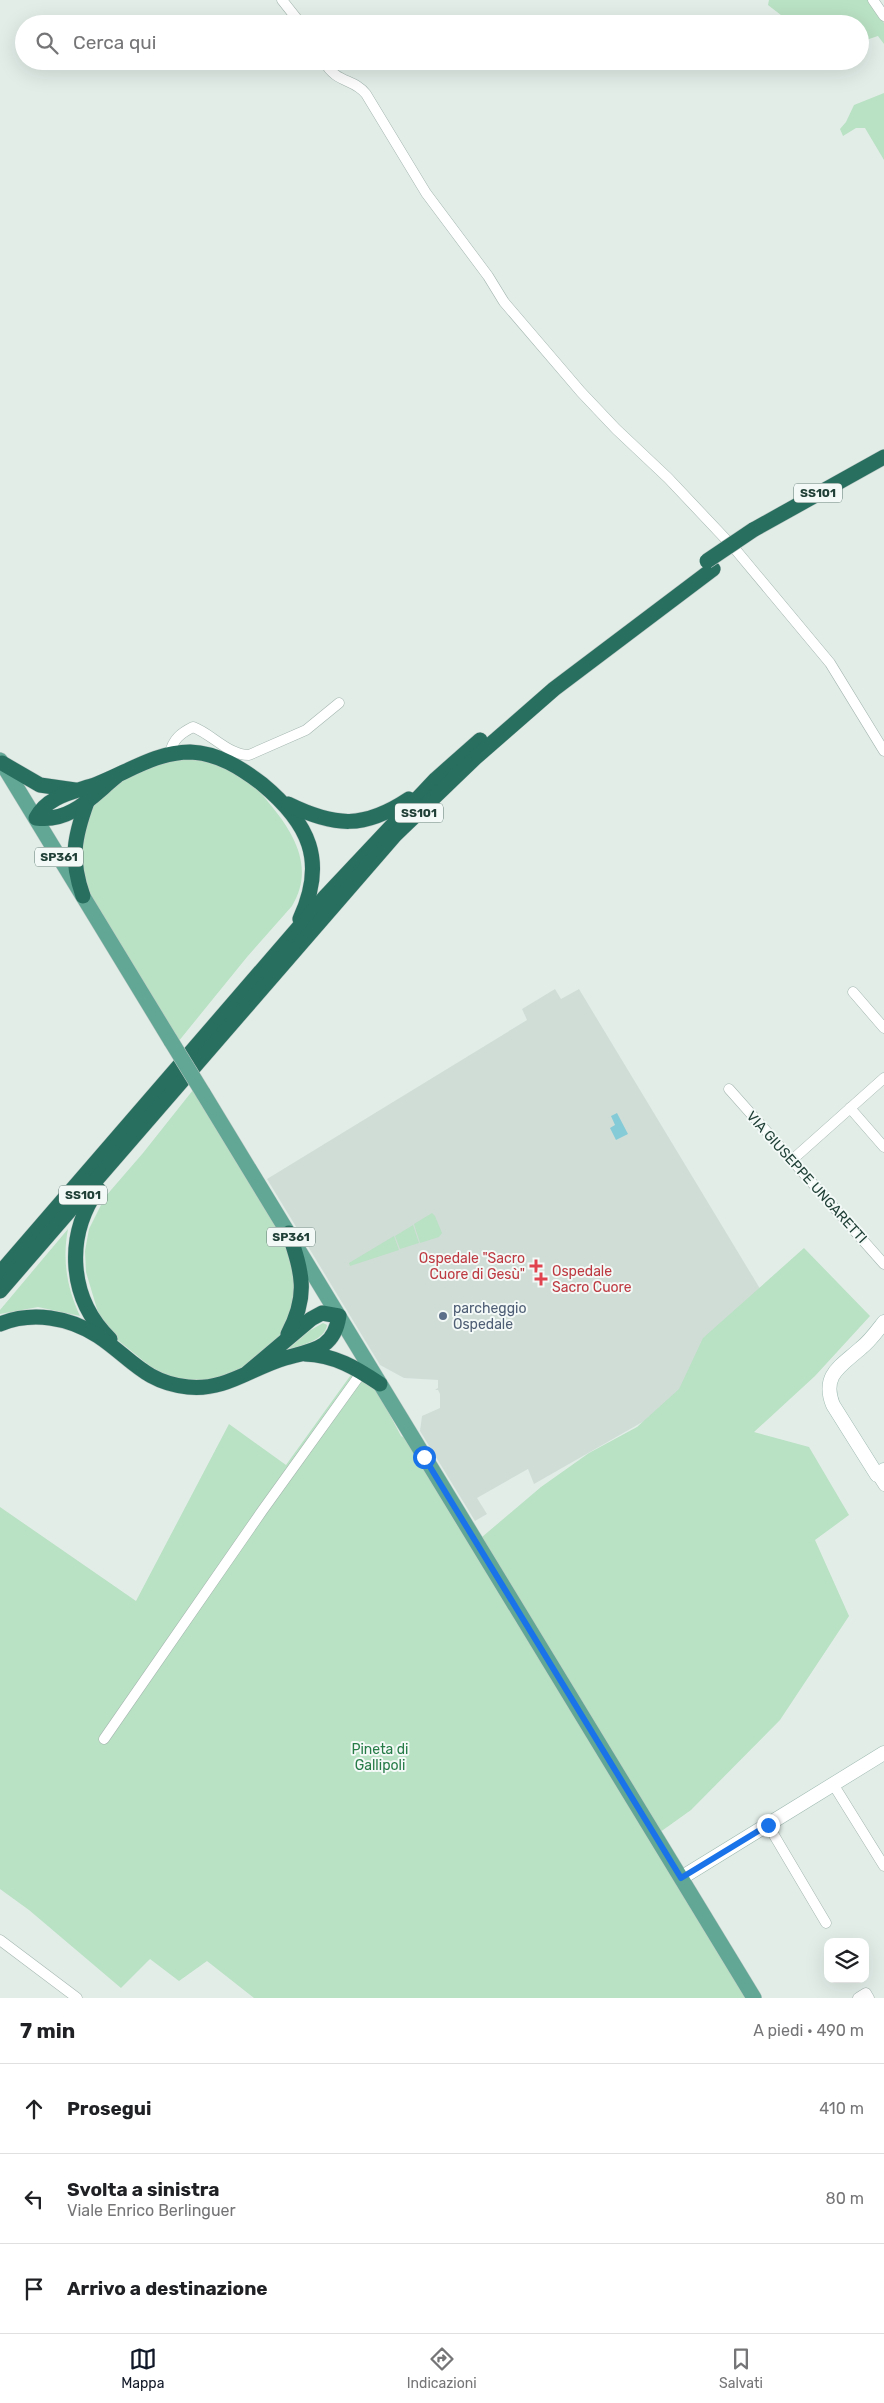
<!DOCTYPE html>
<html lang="it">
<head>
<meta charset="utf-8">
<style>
  body { margin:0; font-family:Rubik,sans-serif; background:#f2f2f2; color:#202124 }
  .controls { position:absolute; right:15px; bottom:15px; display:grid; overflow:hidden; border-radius:10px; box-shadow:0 5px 20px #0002 }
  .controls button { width:45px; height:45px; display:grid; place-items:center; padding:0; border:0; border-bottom:1px solid #e0e0e0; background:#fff; color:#202124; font:25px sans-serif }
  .stop { position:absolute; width:15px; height:15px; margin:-11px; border:4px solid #1a73e8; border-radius:50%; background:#fff }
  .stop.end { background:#1a73e8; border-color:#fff; box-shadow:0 1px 5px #0008 }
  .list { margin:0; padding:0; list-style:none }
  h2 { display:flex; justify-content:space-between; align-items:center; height:65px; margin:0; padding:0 20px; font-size:21px }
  h2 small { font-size:16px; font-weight:400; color:#757577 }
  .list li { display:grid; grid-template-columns:32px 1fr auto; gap:15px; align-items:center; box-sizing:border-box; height:90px; padding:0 20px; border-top:1px solid #e0e0e0 }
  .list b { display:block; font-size:19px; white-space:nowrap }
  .list p { margin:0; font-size:16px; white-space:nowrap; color:#757577 }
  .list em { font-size:16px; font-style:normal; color:#757577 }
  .icon { flex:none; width:28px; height:28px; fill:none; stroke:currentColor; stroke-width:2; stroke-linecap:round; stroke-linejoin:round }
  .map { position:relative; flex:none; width:884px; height:1998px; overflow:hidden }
  .search { position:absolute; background:#fff; box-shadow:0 5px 20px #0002; left:15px; right:15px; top:15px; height:55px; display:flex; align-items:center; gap:12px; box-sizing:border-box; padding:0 18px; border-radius:28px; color:#757577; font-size:19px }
  .sheet { height:335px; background:#fff }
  nav { display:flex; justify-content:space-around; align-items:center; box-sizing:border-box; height:70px; border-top:1px solid #e0e0e0; background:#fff; font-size:14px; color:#757577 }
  nav a { display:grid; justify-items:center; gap:2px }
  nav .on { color:#111827 }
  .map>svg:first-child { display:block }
  .built { fill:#d0ddd7 }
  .green { fill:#b9e1c3 }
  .water { fill:#85cbd7 }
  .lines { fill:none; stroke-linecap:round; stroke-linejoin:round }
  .street-casing { stroke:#a4b6af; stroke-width:11 }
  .secondary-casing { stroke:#9fbab1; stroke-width:15 }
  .primary-casing { stroke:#c1cac7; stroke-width:16 }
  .highway-casing { stroke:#c1cac7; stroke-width:16 }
  .street { stroke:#fff; stroke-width:10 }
  .secondary { stroke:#fff; stroke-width:14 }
  .primary { stroke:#62a795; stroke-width:15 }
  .highway { stroke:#296f60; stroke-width:15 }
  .primary-bridge-casing { stroke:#c1cac7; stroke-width:16; stroke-linecap:butt }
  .highway-bridge-casing { stroke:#c1cac7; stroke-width:16; stroke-linecap:butt }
  .primary-bridge { stroke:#62a795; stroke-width:15 }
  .highway-bridge { stroke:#296f60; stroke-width:15 }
  .route { stroke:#1a73e8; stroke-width:6 }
  .health-dot { fill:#e0444e; stroke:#f3f9f6; stroke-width:2 }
  .service-dot { fill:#5c6f8a; stroke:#f3f9f6; stroke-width:2 }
  .labels { text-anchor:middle; stroke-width:4; stroke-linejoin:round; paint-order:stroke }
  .shield { fill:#f3f9f6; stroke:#5f7870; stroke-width:1 }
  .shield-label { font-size:12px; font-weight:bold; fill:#204037 }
  .street-label { font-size:14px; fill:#204037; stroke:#f3f9f6 }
  .health-label { font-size:14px; fill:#be3a42; stroke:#f3f9f6; text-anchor:end }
  .service-label { font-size:14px; fill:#4e5e75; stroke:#f3f9f6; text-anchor:start }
  .park-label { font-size:14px; fill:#267b47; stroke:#f3f9f6 }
</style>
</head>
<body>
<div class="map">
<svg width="884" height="1998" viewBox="0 0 884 1998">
  <rect width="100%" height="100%" fill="#e2ede8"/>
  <polygon class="built" points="555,989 561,999 579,989 788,1335 758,1356 534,1484 528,1469 477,1498 487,1514 475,1521 420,1431 422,1416 440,1408 440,1394 438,1390 435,1390 438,1388 438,1380 404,1378 380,1365 267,1179 527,1020 522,1009"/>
  <g class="green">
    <polygon points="769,0 868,0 884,23 884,44 878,36 860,42 860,24 827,24 824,20 790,22 768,5"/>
    <polygon points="884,93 884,160 865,128 856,128 843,136 840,129 846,122 854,105"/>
    <path d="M196 759C207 762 219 763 229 768 245 775 259 790 269 803 294 833 315 868 292 906L247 957 178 1042 87 893 77 853 93 804 123 778 166 760Z"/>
    <polygon points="193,1090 283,1238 293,1258 297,1297 280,1339 242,1371 211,1381 176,1380 156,1371 109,1333 100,1319 86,1272 85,1251 89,1229 105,1197 143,1153"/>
    <polygon points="432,1213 435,1216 442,1233 439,1237 420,1243 414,1224"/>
    <polygon points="413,1225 419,1243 400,1249 395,1236"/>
    <path d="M68 1229C62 1260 67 1288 80 1316L38 1307 0 1314V1310Z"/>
    <polygon points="394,1236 399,1250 350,1266 349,1263"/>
    <polygon points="804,1248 870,1316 815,1376 754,1432 809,1447 849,1515 815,1540 849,1616 780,1720 691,1810 649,1840 746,1998 254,1998 207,1961 179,1981 150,1959 121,1988 29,1910 0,1889 0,1507 136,1601 229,1424 286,1465 353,1372 373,1387 382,1400 401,1436 405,1438 457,1525 482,1537 541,1487 589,1453 637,1427 679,1389 703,1338"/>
    <path d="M323 1323 327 1325C325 1340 301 1346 288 1349L309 1331Z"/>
  </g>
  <polygon class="water" points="617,1113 628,1134 616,1140 610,1128 615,1125 611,1116"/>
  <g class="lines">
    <g class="street-casing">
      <g id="street">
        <polyline points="282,0 301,24"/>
        <polyline points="873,0 884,16"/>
        <path d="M324 61C336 84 354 78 366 94L426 193 488 276 504 302 581 392 616 429 668 478 735 549 830 663 884 751"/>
        <path d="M170 753C173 739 181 733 193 727 212 734 228 755 249 755L306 730 339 703"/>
        <polyline points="853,992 884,1028"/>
        <polyline points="729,1089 884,1264"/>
        <polyline points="850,1108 884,1147"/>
        <polyline points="792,1160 884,1078"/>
        <polyline points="877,1475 884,1486"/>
        <polyline points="104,1739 262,1511 362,1372"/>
        <polyline points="833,1784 884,1866"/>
        <polyline points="768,1825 826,1923"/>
        <polyline points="0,1940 77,1998"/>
        <polyline points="858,1998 866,1993 869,1998"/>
      </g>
    </g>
    <g class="secondary-casing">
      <g id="secondary">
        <path d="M884 1322C877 1331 870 1341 861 1348 841 1366 821 1375 833 1405L877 1475 884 1470"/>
        <polyline points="681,1878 884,1753"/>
      </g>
    </g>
    <g class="primary-casing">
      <g id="primary">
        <polyline points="0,760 171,1041"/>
        <polyline points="203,1093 754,1998"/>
      </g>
    </g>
    <g class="highway-casing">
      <g id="highway">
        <polyline points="753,530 884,457"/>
        <polyline points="2,763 40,785 75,790"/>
        <path d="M117 776C92 796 71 823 36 818 48 795 75 792 97 784 128 772 156 752 190 752 218 753 241 768 262 784 309 823 327 861 300 919"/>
        <path d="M288 804C335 827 364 829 409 799"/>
        <path d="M83 896C70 859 74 838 87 802"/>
        <path d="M98 1189C65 1236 68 1298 110 1339"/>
        <polyline points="0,1273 325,897 436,779 480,740"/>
        <polyline points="0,1291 395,835 475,758 554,689 713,569"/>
        <path d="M0 1324C32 1311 69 1317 98 1336 130 1357 145 1383 188 1387 225 1391 251 1368 285 1358 314 1350 334 1349 339 1316L322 1313 311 1319 246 1374"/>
        <path d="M288 1334C309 1295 302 1273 289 1233"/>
        <path d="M305 1354C335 1355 356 1368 380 1384"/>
      </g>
    </g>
    <use href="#street" class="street"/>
    <use href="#secondary" class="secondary"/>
    <use href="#primary" class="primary"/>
    <use href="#highway" class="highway"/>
    <g class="primary-bridge-casing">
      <polyline id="primary-bridge" points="171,1041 203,1093"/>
    </g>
    <g class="highway-bridge-casing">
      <polyline id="highway-bridge" points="707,561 753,530"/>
    </g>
    <use href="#primary-bridge" class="primary-bridge"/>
    <use href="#highway-bridge" class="highway-bridge"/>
  </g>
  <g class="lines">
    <polyline class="route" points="424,1457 681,1878 768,1825"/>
  </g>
  <g class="health-dot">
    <path d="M533.5 1258.5h5v5h5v5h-5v5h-5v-5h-5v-5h5z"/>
    <path d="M538.5 1271.5h5v5h5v5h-5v5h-5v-5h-5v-5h5z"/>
  </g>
  <circle class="service-dot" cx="443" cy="1316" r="5"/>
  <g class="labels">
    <g class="shield">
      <rect x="794" y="483.5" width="48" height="19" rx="4"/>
      <rect x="395" y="803.5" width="48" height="19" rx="4"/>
      <rect x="35" y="847.5" width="48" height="19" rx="4"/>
      <rect x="59" y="1185.5" width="48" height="19" rx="4"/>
      <rect x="267" y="1227.5" width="48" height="19" rx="4"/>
    </g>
    <g class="shield-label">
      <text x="818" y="497">SS101</text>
      <text x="419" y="817">SS101</text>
      <text x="59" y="861">SP361</text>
      <text x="83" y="1199">SS101</text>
      <text x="291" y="1241">SP361</text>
    </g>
    <g class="street-label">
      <text transform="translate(807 1177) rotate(48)" y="5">VIA GIUSEPPE UNGARETTI</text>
    </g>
    <g class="health-label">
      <text x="525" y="1263">Ospedale "Sacro<tspan x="525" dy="16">Cuore di Gesù"</tspan></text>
      <text x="552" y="1276" text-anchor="start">Ospedale<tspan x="552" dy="16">Sacro Cuore</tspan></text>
    </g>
    <g class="service-label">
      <text x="453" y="1313">parcheggio<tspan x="453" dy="16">Ospedale</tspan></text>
    </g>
    <g class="park-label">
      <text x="380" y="1754">Pineta di<tspan x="380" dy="16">Gallipoli</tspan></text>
    </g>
  </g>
</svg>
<div class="controls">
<button><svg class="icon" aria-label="layers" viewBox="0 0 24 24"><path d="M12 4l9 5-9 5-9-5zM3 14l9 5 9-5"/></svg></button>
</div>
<div class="stop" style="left:424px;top:1457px"></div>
<div class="stop end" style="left:768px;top:1825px"></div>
<div class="search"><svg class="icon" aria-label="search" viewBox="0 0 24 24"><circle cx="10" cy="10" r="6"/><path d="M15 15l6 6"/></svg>Cerca qui</div>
</div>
<section class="sheet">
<h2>7 min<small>A piedi · 490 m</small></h2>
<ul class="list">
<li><svg class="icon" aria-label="ahead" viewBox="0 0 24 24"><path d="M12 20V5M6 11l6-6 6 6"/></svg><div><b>Prosegui</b></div><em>410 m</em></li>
<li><svg class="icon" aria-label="left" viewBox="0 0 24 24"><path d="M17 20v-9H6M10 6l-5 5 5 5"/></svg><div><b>Svolta a sinistra</b><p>Viale Enrico Berlinguer</p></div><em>80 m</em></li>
<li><svg class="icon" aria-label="arrive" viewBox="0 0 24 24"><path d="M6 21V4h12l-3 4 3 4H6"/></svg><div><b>Arrivo a destinazione</b></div></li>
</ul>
</section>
<nav>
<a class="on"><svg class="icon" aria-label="map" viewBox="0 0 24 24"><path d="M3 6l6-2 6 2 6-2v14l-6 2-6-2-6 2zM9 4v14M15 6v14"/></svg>Mappa</a>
<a><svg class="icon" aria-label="directions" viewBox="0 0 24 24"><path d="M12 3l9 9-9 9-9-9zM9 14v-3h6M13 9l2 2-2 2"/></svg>Indicazioni</a>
<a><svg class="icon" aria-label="saved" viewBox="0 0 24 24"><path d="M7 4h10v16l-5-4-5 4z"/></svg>Salvati</a>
</nav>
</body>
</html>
